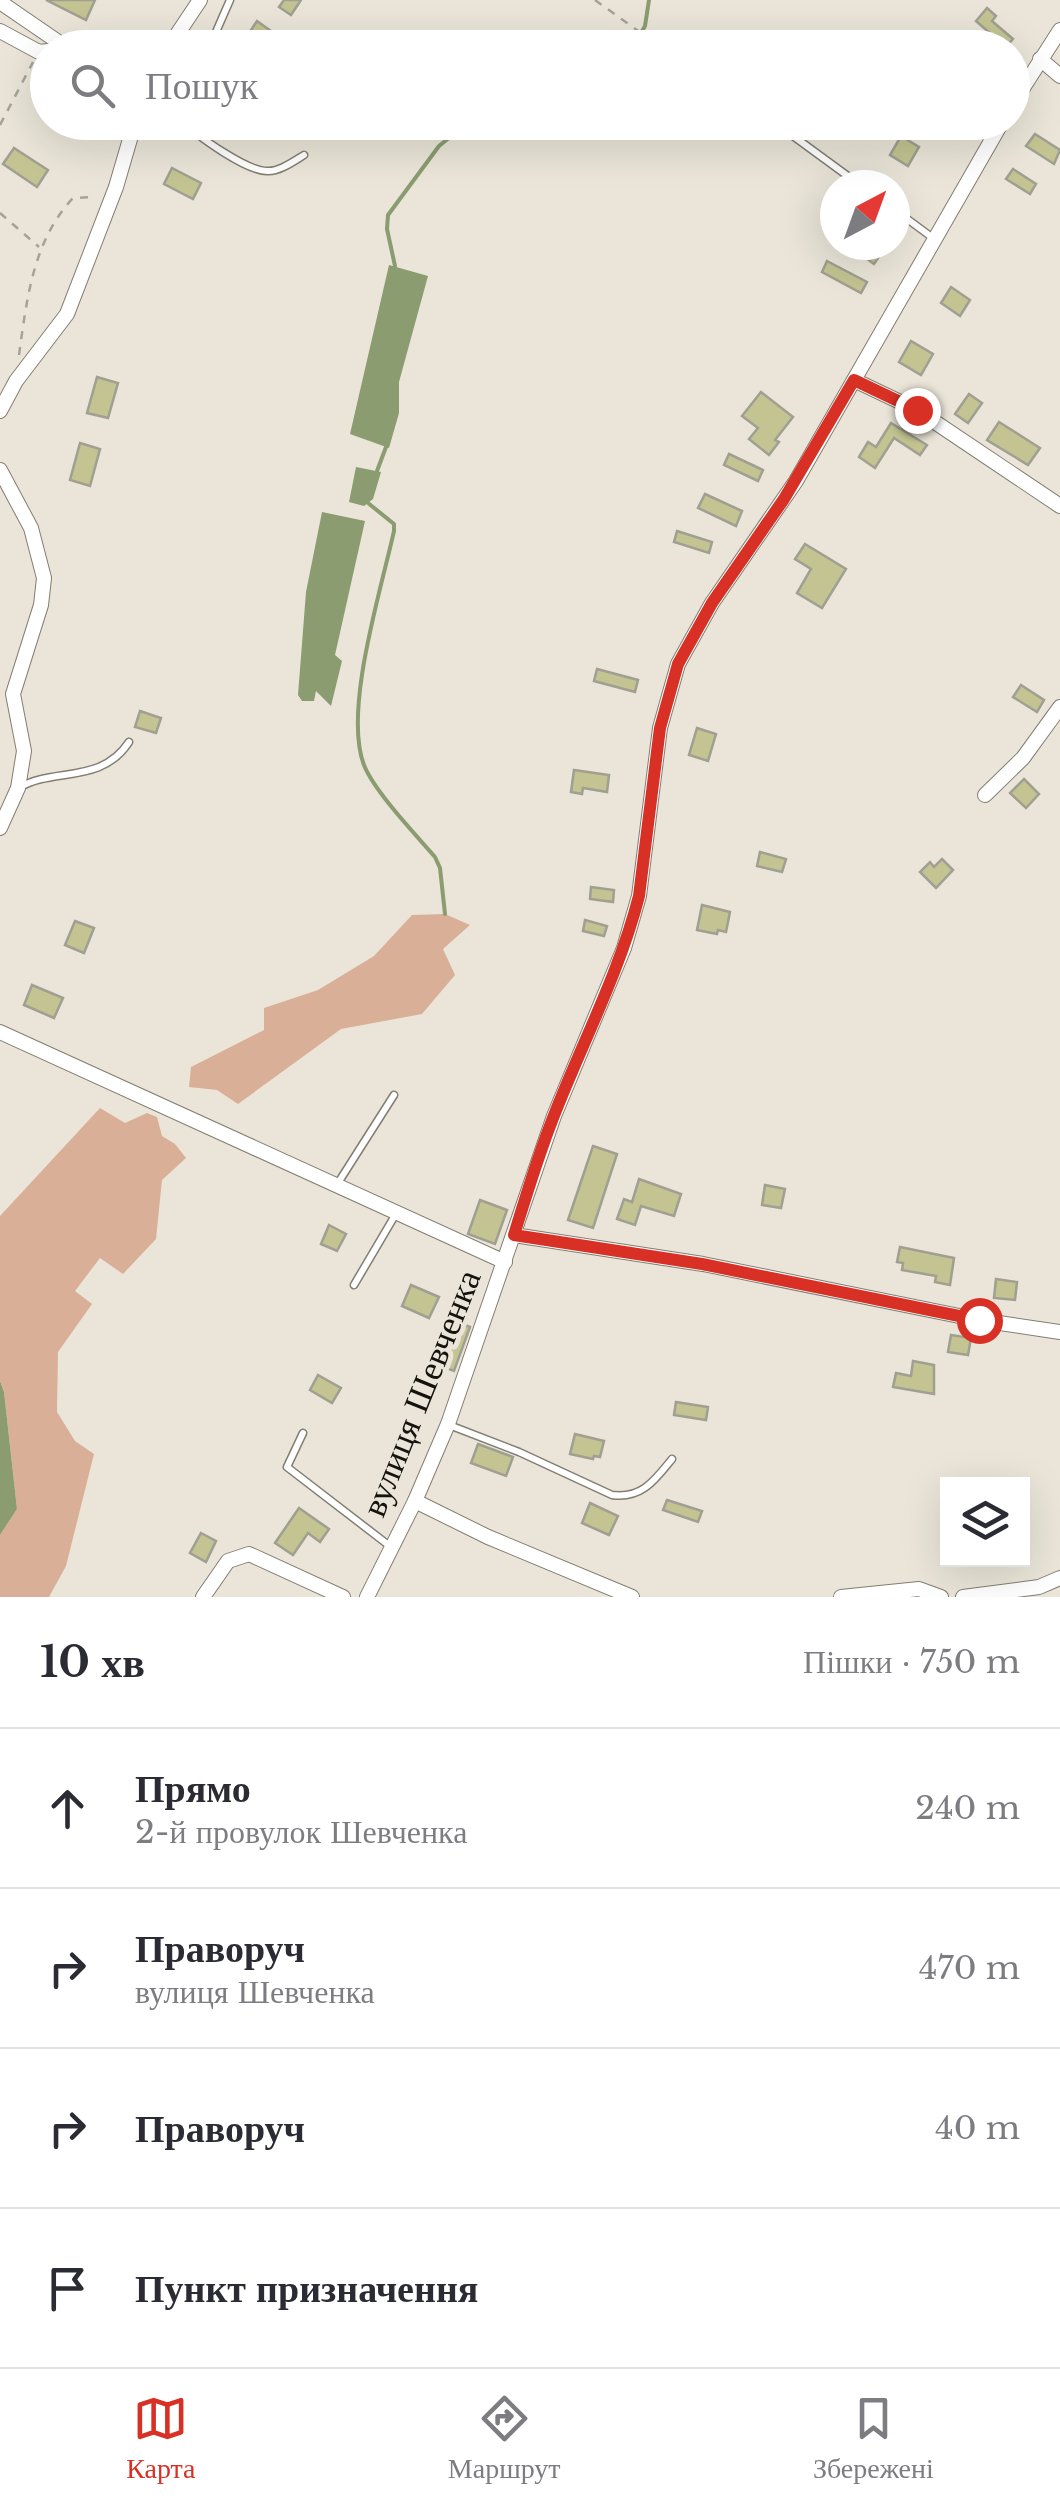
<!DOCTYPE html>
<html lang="uk">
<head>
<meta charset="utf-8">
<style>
  body { margin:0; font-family:"Libre Baskerville",serif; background:#f7f7f7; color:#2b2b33 }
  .controls { position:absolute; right:30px; bottom:30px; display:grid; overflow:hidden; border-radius:0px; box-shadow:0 10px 40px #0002 }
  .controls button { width:90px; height:90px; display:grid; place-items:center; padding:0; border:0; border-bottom:2px solid #e1e1e2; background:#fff; color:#2b2b33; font:50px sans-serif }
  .compass { position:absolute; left:820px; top:170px; width:90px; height:90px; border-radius:50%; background:#fff; box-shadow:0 10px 40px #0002; rotate:41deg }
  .stop { position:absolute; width:30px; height:30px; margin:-22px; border:8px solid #d93025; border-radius:50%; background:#fff }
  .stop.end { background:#d93025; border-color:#fff; box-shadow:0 2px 10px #0008 }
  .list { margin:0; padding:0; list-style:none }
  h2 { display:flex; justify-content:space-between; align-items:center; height:130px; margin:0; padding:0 40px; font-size:42px }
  h2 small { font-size:32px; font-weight:400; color:#7c7c81 }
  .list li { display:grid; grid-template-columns:65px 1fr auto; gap:30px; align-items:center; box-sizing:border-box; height:160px; padding:0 40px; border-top:2px solid #e1e1e2 }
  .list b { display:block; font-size:38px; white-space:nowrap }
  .list p { margin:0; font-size:32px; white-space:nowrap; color:#7c7c81 }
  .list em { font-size:32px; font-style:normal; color:#7c7c81 }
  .icon { flex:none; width:55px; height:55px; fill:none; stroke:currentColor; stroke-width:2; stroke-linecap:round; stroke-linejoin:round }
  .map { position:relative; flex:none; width:1060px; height:1597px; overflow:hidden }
  .search { position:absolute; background:#fff; box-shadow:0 10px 40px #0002; left:30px; right:30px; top:30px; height:110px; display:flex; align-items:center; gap:25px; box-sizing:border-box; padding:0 35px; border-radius:55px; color:#7c7c81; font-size:38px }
  .sheet { height:770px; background:#fff }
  nav { display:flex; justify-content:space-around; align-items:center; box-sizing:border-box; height:140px; border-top:2px solid #e1e1e2; background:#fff; font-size:28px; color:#7c7c81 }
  nav a { display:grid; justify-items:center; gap:5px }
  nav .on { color:#d93025 }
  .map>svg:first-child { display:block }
  .green { fill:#d9b097 }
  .water { fill:#8a9c70 }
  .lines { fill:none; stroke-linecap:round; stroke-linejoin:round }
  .stream { stroke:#8a9c70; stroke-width:4 }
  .building { fill:#c3c491; stroke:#9f9f92; stroke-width:2.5 }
  .lane-casing { stroke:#837e72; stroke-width:9 }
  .street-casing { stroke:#837e72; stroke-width:16 }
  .path { stroke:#a5a297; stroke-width:2.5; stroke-dasharray:8 8; stroke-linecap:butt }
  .lane { stroke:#fff; stroke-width:6 }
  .street { stroke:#fff; stroke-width:14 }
  .route { stroke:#d93025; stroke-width:12 }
  .labels { text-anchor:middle; stroke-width:10; stroke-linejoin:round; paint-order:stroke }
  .street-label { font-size:35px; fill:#14130e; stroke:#eae5d8 }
</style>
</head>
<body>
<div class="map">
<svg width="1060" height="1597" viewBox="0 0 1060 1597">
  <rect width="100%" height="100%" fill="#eae5d8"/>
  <g class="green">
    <polygon points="445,914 470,925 443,949 455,975 422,1014 341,1029 238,1104 217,1090 189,1087 191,1067 264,1030 264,1008 318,990 374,956 412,915"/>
    <polygon points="100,1108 125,1123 147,1113 157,1117 162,1136 175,1144 186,1158 162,1180 156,1239 123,1274 100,1258 75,1291 92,1304 58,1352 57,1412 75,1441 94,1454 66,1566 49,1597 0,1597 0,1535 17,1509 4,1392 0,1381 0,1216"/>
  </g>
  <g class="water">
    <polygon points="389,265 428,276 399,382 399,413 389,448 350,434"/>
    <polygon points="356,467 381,472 373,499 364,506 349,502"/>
    <polygon points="322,512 365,521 335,655 342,661 331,706 316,691 314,701 302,701 298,695 306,592"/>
    <polygon points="0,1381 4,1392 17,1509 0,1535"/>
  </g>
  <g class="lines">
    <g class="stream">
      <polyline points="632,48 645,26 649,0"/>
      <polyline points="395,266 387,229 388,215 439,146 450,137 487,138 512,122"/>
      <polyline points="377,471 386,447"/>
      <path d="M368 503 394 524V531C381 590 343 711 364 765 374 791 416 835 435 857L440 868 445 914"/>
    </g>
  </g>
  <g class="building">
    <polygon points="46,0 95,0 86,20"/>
    <polygon points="284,0 301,0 291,15 279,7"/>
    <polygon points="987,8 996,16 992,21 1013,39 1006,47 976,21"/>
    <polygon points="257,21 271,31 259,48 239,48"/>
    <polygon points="1035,134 1060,150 1054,164 1026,146"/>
    <polygon points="901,136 919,147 908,166 890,155"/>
    <polygon points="14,148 48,170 37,187 3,164"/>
    <polygon points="172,168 201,183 193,199 164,184"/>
    <polygon points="1013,169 1036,184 1030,194 1006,179"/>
    <polygon points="848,245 887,245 874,264"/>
    <polygon points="827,261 867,282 861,293 822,272"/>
    <polygon points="951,287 970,300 960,316 941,303"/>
    <polygon points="911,341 933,354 921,375 899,362"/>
    <polygon points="97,377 118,383 108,418 87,413"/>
    <polygon points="761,392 793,417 775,440 779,442 769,455 749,439 758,428 742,416"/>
    <polygon points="969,394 982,403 968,423 955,414"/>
    <polygon points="999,422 1040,448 1028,465 987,440"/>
    <polygon points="891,423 927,445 920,455 894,438 875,468 859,457 868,442 876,447"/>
    <polygon points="80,443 100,449 90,486 70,480"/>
    <polygon points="729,454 763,470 758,481 724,465"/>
    <polygon points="705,494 742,511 736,526 698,508"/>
    <polygon points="677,531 712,542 709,553 674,542"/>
    <polygon points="805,544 846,569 822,608 797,593 811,569 795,559"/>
    <polygon points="597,669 638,680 635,692 594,681"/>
    <polygon points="1021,685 1044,700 1037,712 1013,697"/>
    <polygon points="140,711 161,718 156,733 135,727"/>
    <polygon points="697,728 716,734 708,761 689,755"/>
    <polygon points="574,770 609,775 607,792 583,788 582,794 571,792"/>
    <polygon points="1024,779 1039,794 1026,808 1010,793"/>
    <polygon points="760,852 786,859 782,872 757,866"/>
    <polygon points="942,859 953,870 936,888 920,872 930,862 934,867"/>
    <polygon points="591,887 614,890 613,902 590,899"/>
    <polygon points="702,905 730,912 726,932 718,930 717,934 697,930"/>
    <polygon points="585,920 607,926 604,936 583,931"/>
    <polygon points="75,921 94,928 84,953 65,945"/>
    <polygon points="32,985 63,998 54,1018 24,1005"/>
    <polygon points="593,1146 617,1154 593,1228 568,1220"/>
    <polygon points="639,1179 681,1194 674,1216 641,1206 635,1225 617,1219 624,1199 632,1202"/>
    <polygon points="765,1185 785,1189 781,1208 762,1205"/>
    <polygon points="480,1200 507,1210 495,1244 468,1234"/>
    <polygon points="329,1225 346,1234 337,1251 321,1244"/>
    <polygon points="900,1247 954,1258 950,1285 935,1282 936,1276 902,1270 903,1263 897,1262"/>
    <polygon points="996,1279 1017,1282 1015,1300 994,1298"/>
    <polygon points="411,1285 439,1297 429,1318 402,1306"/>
    <polygon points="458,1322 470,1327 454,1371 441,1366"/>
    <polygon points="951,1335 971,1338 968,1355 948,1352"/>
    <polygon points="913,1361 934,1365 934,1394 893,1387 896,1373 911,1376"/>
    <polygon points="318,1375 341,1388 332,1403 310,1390"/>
    <polygon points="676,1402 708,1407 706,1420 674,1415"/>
    <polygon points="575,1434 604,1441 600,1457 594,1456 593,1459 570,1454"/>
    <polygon points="478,1444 513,1457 506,1476 471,1463"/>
    <polygon points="667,1500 702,1511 698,1522 663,1510"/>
    <polygon points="590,1503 618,1516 609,1535 582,1523"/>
    <polygon points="299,1508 329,1529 320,1542 308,1533 293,1555 275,1543"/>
    <polygon points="201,1533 216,1541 206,1562 190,1553"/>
  </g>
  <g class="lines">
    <g class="lane-casing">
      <g id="lane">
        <polyline points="209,48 230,0"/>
        <path d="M184 122C198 137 247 171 267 171 279 172 294 161 304 155"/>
        <polyline points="774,122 860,185"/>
        <polyline points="895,210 933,238"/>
        <path d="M19 788C52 767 101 785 129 742"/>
        <polyline points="338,1183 394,1095"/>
        <polyline points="354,1285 397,1212"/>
        <path d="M449 1425 519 1452 612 1495C642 1499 655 1480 672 1459"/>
        <polyline points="303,1433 287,1467 391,1547"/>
      </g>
    </g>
    <g class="street-casing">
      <g id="street">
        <polyline points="0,2 67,48"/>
        <polyline points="0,31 39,52 48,51"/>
        <polyline points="168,48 200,0"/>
        <polyline points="1040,59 1060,76"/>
        <polyline points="1012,105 1060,30"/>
        <polyline points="854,380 917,410 1060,506"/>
        <polyline points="0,411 16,381 67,314 116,187 135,122"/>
        <polyline points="0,470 31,528 44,578 41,605 13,694 24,751 18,788 0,828"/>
        <polyline points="985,795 1023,758 1060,707"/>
        <polyline points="0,1032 505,1262"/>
        <polyline points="514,1235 703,1264 979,1320 1060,1332"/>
        <polyline points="415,1501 488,1537 632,1597"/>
        <polyline points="203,1597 228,1561 249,1554 343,1597"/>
        <polyline points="367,1597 415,1501 448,1424 554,1116 624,948 639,896 660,728 678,664 712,603 796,481 1002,122"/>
        <polyline points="841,1597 919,1589 941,1597"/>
        <polyline points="963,1597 1039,1587 1060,1578"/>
      </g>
    </g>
    <g class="path">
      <polyline points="595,0 648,38 657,48"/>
      <polyline points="0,125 33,62"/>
      <polyline points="0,213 39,247"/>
      <path d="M19 355C27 298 33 241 73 198L96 197"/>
    </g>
    <use href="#lane" class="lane"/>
    <use href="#street" class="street"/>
  </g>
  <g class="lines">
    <path class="route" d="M917 410 854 380 784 499 712 603 678 664 660 728 639 896C619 974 582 1043 553 1118 538 1156 526 1196 514 1235L702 1264 979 1320"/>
  </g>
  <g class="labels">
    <g class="street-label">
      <text transform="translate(421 1393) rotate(-68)" y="12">вулиця Шевченка</text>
    </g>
  </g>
</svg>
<div class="controls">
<button><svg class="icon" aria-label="layers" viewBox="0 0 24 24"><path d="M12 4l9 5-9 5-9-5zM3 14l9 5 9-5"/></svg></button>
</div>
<svg class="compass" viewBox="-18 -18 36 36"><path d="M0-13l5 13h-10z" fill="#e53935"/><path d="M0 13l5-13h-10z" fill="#7c7c81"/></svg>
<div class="stop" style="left:979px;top:1320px"></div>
<div class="stop end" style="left:917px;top:410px"></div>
<div class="search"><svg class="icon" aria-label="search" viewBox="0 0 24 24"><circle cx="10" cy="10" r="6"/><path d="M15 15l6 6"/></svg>Пошук</div>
</div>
<section class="sheet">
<h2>10 хв<small>Пішки · 750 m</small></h2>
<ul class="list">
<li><svg class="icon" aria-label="ahead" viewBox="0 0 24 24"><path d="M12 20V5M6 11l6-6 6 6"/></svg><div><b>Прямо</b><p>2-й провулок Шевченка</p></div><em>240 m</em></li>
<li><svg class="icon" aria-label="right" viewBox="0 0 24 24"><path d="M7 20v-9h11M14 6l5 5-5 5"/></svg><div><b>Праворуч</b><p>вулиця Шевченка</p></div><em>470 m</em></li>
<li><svg class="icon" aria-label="right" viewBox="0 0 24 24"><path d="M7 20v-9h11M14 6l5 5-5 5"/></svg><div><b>Праворуч</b></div><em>40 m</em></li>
<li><svg class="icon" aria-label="arrive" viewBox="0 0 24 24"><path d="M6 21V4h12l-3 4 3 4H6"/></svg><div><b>Пункт призначення</b></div></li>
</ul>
</section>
<nav>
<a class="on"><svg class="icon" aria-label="map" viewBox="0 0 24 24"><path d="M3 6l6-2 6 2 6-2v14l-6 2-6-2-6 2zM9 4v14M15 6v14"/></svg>Карта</a>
<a><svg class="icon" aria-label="directions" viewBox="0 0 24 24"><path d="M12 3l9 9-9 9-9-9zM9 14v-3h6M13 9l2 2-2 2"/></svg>Маршрут</a>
<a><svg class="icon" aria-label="saved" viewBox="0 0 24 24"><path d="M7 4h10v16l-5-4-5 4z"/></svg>Збережені</a>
</nav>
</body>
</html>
